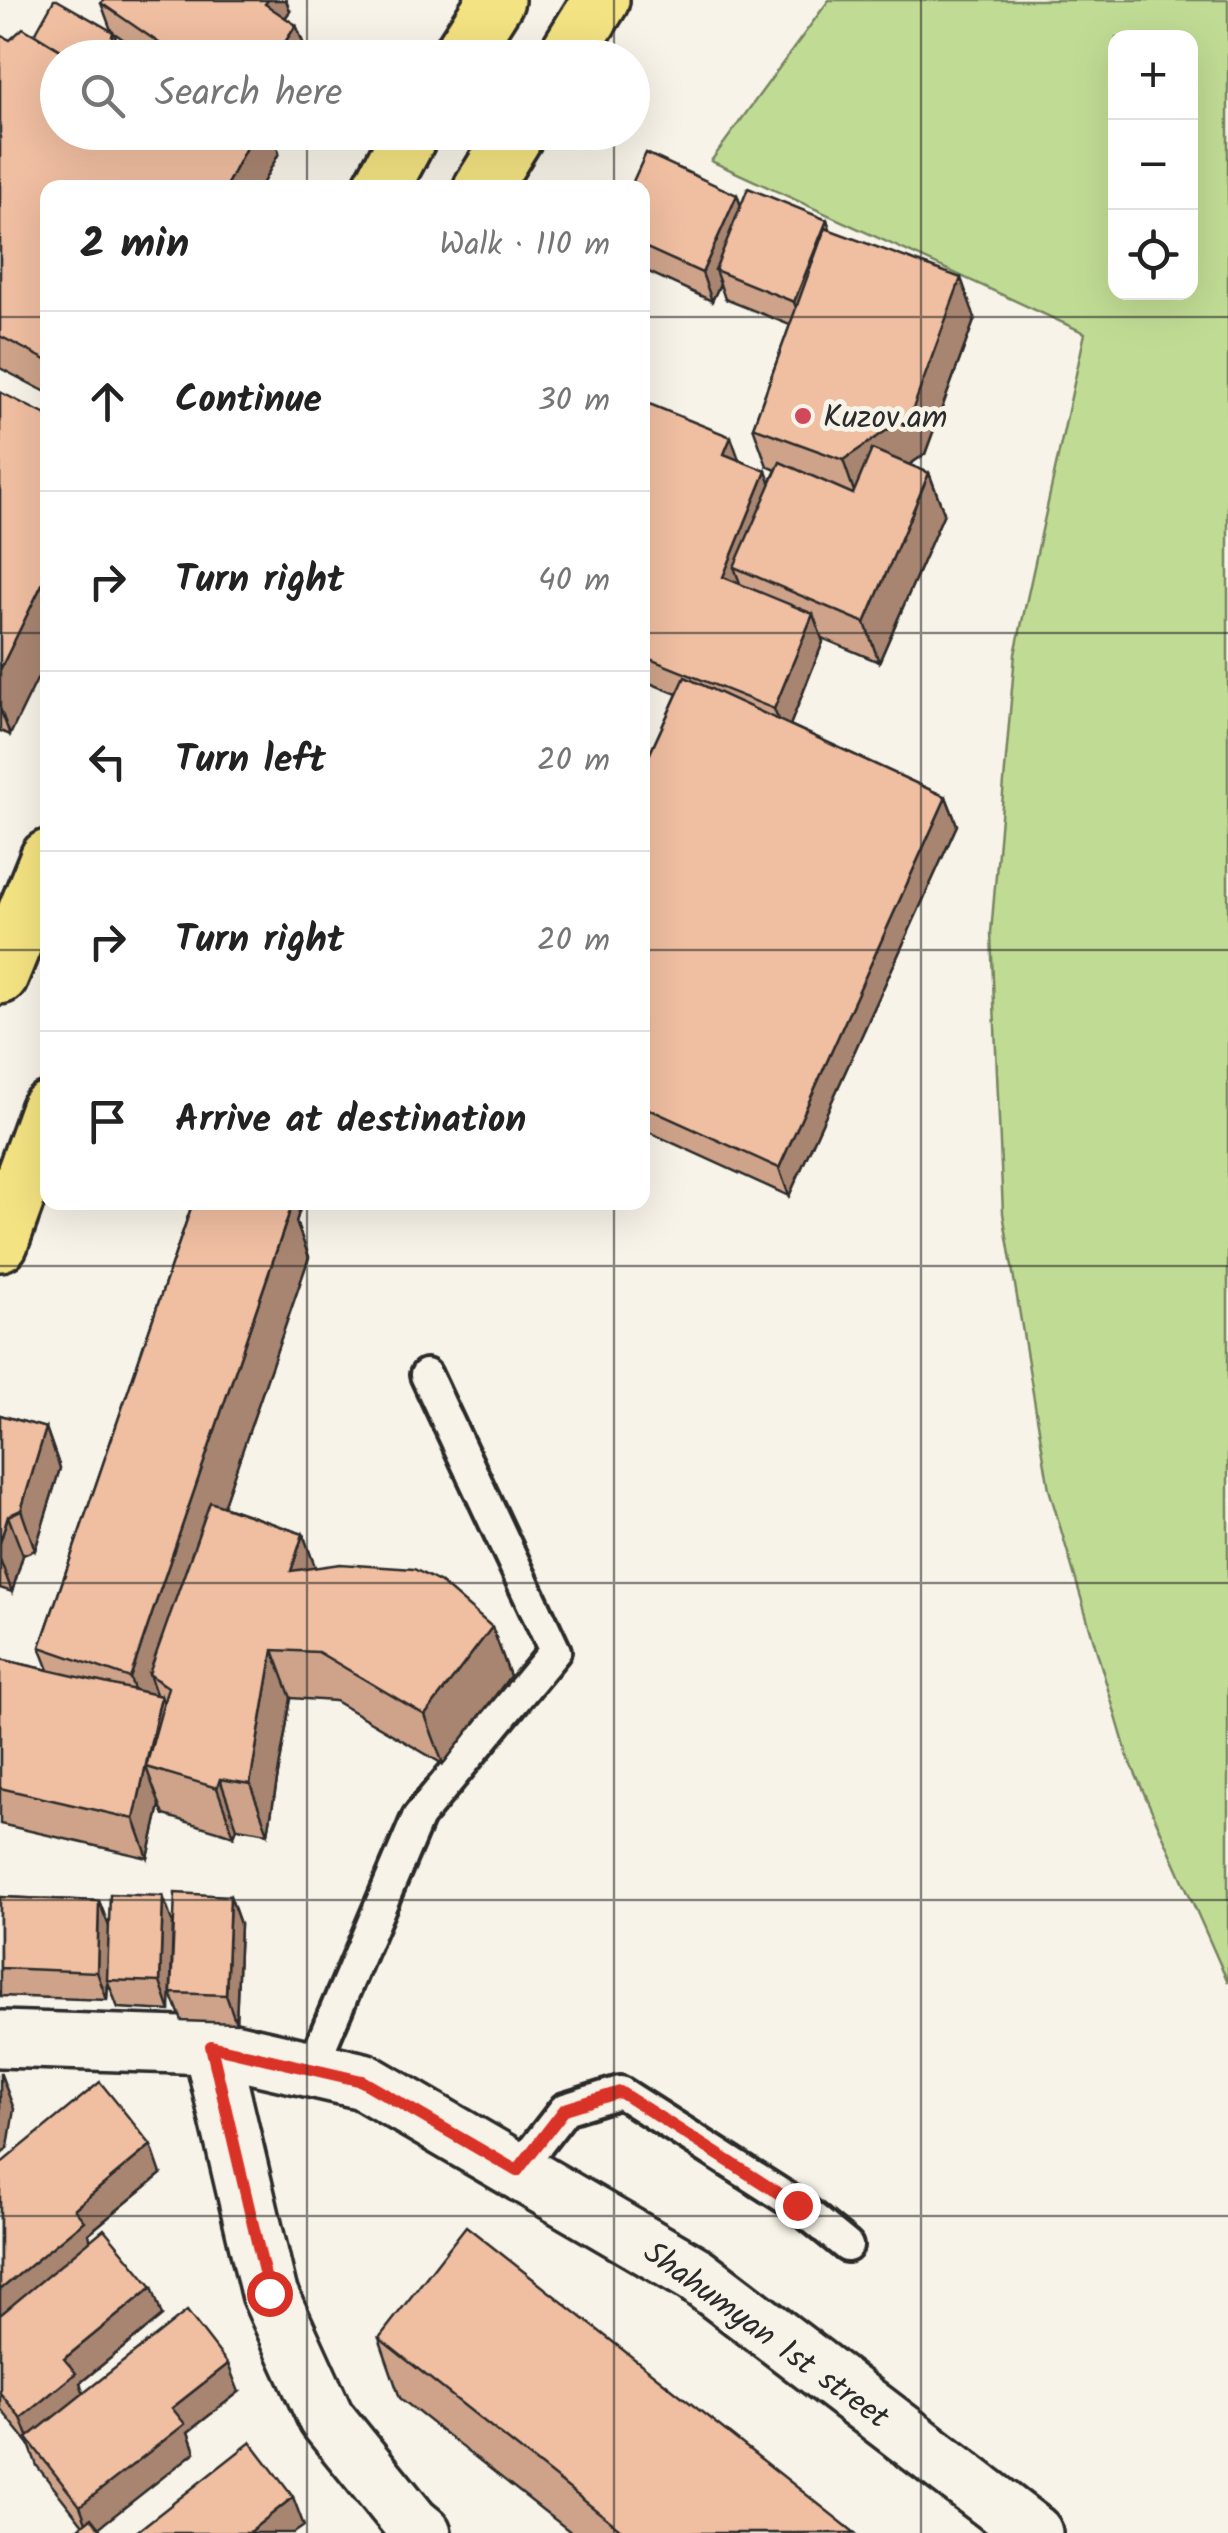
<!DOCTYPE html>
<html lang="en">
<head>
<meta charset="utf-8">
<style>
  body { margin:0; font-family:Kalam,sans-serif; background:#f6f6f6; color:#222 }
  .controls { position:absolute; right:30px; top:30px; display:grid; overflow:hidden; border-radius:20px; box-shadow:0 10px 40px #0002 }
  .controls button { width:90px; height:90px; display:grid; place-items:center; padding:0; border:0; border-bottom:2px solid #e0e0e0; background:#fff; color:#222; font:50px sans-serif }
  .stop { position:absolute; width:30px; height:30px; margin:-22px; border:8px solid #d93025; border-radius:50%; background:#fff }
  .stop.end { background:#d93025; border-color:#fff; box-shadow:0 2px 10px #0008 }
  .list { margin:0; padding:0; list-style:none }
  h2 { display:flex; justify-content:space-between; align-items:center; height:130px; margin:0; padding:0 40px; font-size:42px }
  h2 small { font-size:32px; font-weight:400; color:#767676 }
  .list li { display:grid; grid-template-columns:65px 1fr auto; gap:30px; align-items:center; box-sizing:border-box; height:180px; padding:0 40px; border-top:2px solid #e0e0e0 }
  .list b { display:block; font-size:38px; white-space:nowrap }
  .list em { font-size:32px; font-style:normal; color:#767676 }
  .icon { flex:none; width:55px; height:55px; fill:none; stroke:currentColor; stroke-width:2; stroke-linecap:round; stroke-linejoin:round }
  .map { position:relative; flex:none; width:1228px; height:2533px; overflow:hidden }
  .search { position:absolute; background:#fff; box-shadow:0 10px 40px #0002; left:40px; top:40px; width:610px; height:110px; display:flex; align-items:center; gap:25px; box-sizing:border-box; padding:0 35px; border-radius:55px; color:#767676; font-size:38px }
  .panel { position:absolute; background:#fff; box-shadow:0 10px 40px #0002; left:40px; top:180px; width:610px; height:1030px; border-radius:20px }
  .map>svg:first-child { display:block }
  .green { fill:#c0dc94; stroke:#768460; stroke-width:2.5; fill-rule:evenodd }
  .lines { fill:none; stroke-linecap:round; stroke-linejoin:round }
  .service-casing { stroke:#2b2b2b; stroke-width:38 }
  .minor-casing { stroke:#2b2b2b; stroke-width:62 }
  .tertiary-casing { stroke:#2b2b2b; stroke-width:62 }
  .primary-casing { stroke:#2b2b2b; stroke-width:62 }
  .service { stroke:#f7f3e8; stroke-width:30 }
  .minor { stroke:#f7f3e8; stroke-width:55 }
  .tertiary { stroke:#f7f3e8; stroke-width:55 }
  .primary { stroke:#f4e382; stroke-width:55 }
  .wall { fill:#cea38a; stroke:#2b2b2b; stroke-width:2.5 }
  .shaded-wall { fill:#a88571; stroke:#2b2b2b; stroke-width:2.5 }
  .building { fill:#f0bea1; stroke:#2b2b2b; stroke-width:2.5 }
  .route { stroke:#d93025; stroke-width:12 }
  .grid { fill:none; stroke:#2b2b2b; stroke-width:2.5; stroke-opacity:0.55 }
  .poi-dot { fill:#d1495b; stroke:#f7f3e8; stroke-width:4 }
  .labels { text-anchor:middle; stroke-width:10; stroke-linejoin:round; paint-order:stroke }
  .poi-label { font-size:32px; fill:#2b2b2b; stroke:#f7f3e8; text-anchor:start }
  .street-label { font-size:32px; fill:#2b2b2b; stroke:#f7f3e8 }
</style>
</head>
<body>
<div class="map">
<svg width="1228" height="2533" viewBox="0 0 1228 2533">
  <rect width="100%" height="100%" fill="#f7f3e8"/>
  <filter id="ink" filterUnits="userSpaceOnUse"><feTurbulence type="fractalNoise" baseFrequency=".01" numOctaves="2"/><feDisplacementMap in="SourceGraphic" scale="20" xChannelSelector="R" yChannelSelector="G"/><feConvolveMatrix kernelMatrix="1 2 1 2 8 2 1 2 1" color-interpolation-filters="sRGB"/></filter>
  <g filter="url(#ink)">
    <path class="green" d="M829 0H1228V1982L1128 1757 1049 1489 1003 1213 991 933 1015 654 1085 333 711 161ZM1116 38H1190V292H1116Z"/>
    <g class="lines">
      <g class="service-casing">
        <g id="service">
          <polyline points="311,2069 418,1817 555,1651 426,1375"/>
          <polyline points="517,2171 565,2109 620,2092 797,2205 847,2246"/>
        </g>
      </g>
      <g class="minor-casing">
        <polyline id="minor" points="211,2046 269,2293 326,2418 412,2524 423,2533"/>
      </g>
      <g class="tertiary-casing">
        <polyline id="tertiary" points="0,2039 211,2046 363,2081 696,2275 1034,2533"/>
      </g>
      <g class="primary-casing">
        <g id="primary">
          <polyline points="459,58 496,0"/>
          <polyline points="565,58 601,0"/>
          <polyline points="381,188 411,132"/>
          <polyline points="482,188 517,132"/>
          <polyline points="0,976 48,858"/>
          <polyline points="0,1243 48,1110"/>
        </g>
      </g>
      <use href="#service" class="service"/>
      <use href="#minor" class="minor"/>
      <use href="#tertiary" class="tertiary"/>
      <use href="#primary" class="primary"/>
    </g>
    <g class="wall">
      <polygon points="101,3 290,11 285,18 296,25 307,53 304,58 150,58 114,33 118,45 58,132 271,132 279,153 260,188 48,188 48,393 0,368 0,35 10,40 35,34 111,30"/>
      <polygon points="642,188 737,195 741,206 827,220 830,230 975,318 925,454 909,465 929,473 944,513 879,662 822,638 823,642 790,725 946,797 957,825 789,1196 642,1129 642,771 677,694 642,680 642,401 739,460 770,483 776,470 767,466 753,427 790,325 725,299 720,284 712,301 642,269"/>
      <polygon points="0,392 10,735 0,731"/>
      <polygon points="193,1202 302,1202 296,1222 309,1257 223,1506 303,1534 315,1568 492,1627 510,1676 443,1764 335,1701 291,1698 268,1833 237,1828 234,1836 164,1815 160,1805 148,1858 0,1824 0,1659 49,1670 40,1647"/>
      <polygon points="0,1415 46,1428 60,1468 35,1550 23,1555 12,1592 0,1588"/>
      <polygon points="163,1896 170,2011 118,2008 108,1982 107,2000 0,1996 0,1897 99,1901 109,1928"/>
      <polygon points="230,1896 240,1924 236,2023 182,2021 171,1993"/>
      <polygon points="0,2164 161,2174 88,2234 91,2240 162,2316 80,2383 83,2393 239,2392 188,2432 195,2452 83,2525 37,2466 29,2444 0,2408"/>
      <polygon points="379,2338 855,2533 572,2533 400,2398"/>
    </g>
    <g class="shaded-wall">
      <polygon points="268,0 286,0 290,11 275,33 265,4"/>
      <polygon points="296,25 307,53 304,58 275,58"/>
      <polygon points="254,132 271,132 279,153 260,188 225,188"/>
      <polygon points="737,195 747,223 715,270 720,284 712,301 702,273"/>
      <polygon points="827,220 837,248 804,331 794,302"/>
      <polygon points="961,278 975,318 925,454 857,500 843,460"/>
      <polygon points="731,437 741,465 724,454"/>
      <polygon points="766,471 776,499 734,567 741,586 723,577"/>
      <polygon points="929,473 944,513 879,662 865,623"/>
      <polygon points="48,572 48,657 10,735 0,708 0,670"/>
      <polygon points="813,614 823,642 785,738 774,709"/>
      <polygon points="946,797 957,825 789,1196 779,1168"/>
      <polygon points="283,1202 302,1202 296,1222 309,1257 162,1684 149,1674 157,1697 147,1726 130,1678 288,1217"/>
      <polygon points="46,1428 60,1468 35,1550 21,1510"/>
      <polygon points="8,1516 23,1555 12,1592 0,1559 0,1543"/>
      <polygon points="303,1534 321,1583 291,1571"/>
      <polygon points="492,1627 510,1676 443,1764 425,1715"/>
      <polygon points="273,1650 291,1698 268,1833 250,1784"/>
      <polygon points="161,1696 176,1735 146,1767 160,1805 148,1858 134,1819"/>
      <polygon points="220,1779 237,1828 234,1836 217,1788"/>
      <polygon points="163,1896 173,1924 170,2011 160,1982"/>
      <polygon points="230,1896 240,1924 236,2023 226,1995"/>
      <polygon points="99,1901 110,1929 107,2000 97,1972"/>
      <polygon points="0,2072 14,2109 8,2147 0,2156"/>
      <polygon points="151,2145 161,2174 88,2234 94,2249 0,2326 0,2290 74,2209"/>
      <polygon points="152,2287 162,2316 80,2383 87,2402 30,2441 21,2418 64,2359"/>
      <polygon points="228,2364 239,2392 188,2432 195,2452 92,2533 90,2533 80,2506 172,2408"/>
      <polygon points="293,2497 304,2526 294,2533 248,2533"/>
    </g>
    <g class="building">
      <polygon points="54,0 57,0 113,32 111,41 141,58 74,58 35,34"/>
      <polygon points="103,0 268,0 265,4 296,25 275,58 181,58 101,3"/>
      <polygon points="23,28 74,58 58,58 58,132 254,132 225,188 48,188 48,361 0,336 0,35 10,40"/>
      <polygon points="646,153 737,195 702,273 642,246 642,188 630,188"/>
      <polygon points="748,188 827,220 794,302 715,270"/>
      <polygon points="825,228 961,278 911,414 843,460 753,427"/>
      <polygon points="0,392 48,416 48,572 0,670"/>
      <polygon points="642,401 731,437 724,454 766,471 723,577 813,614 774,709 642,656"/>
      <polygon points="872,449 929,473 865,623 734,567 780,462 853,494"/>
      <polygon points="685,677 946,797 779,1168 642,1106 642,771"/>
      <polygon points="193,1202 274,1202 291,1208 130,1678 40,1647"/>
      <polygon points="0,1415 46,1428 21,1510 8,1516 0,1543"/>
      <polygon points="210,1502 303,1534 291,1571 340,1564 414,1569 441,1583 492,1627 425,1715 318,1652 273,1650 250,1784 220,1779 217,1788 146,1767 168,1687 149,1674"/>
      <polygon points="0,1659 161,1696 134,1819 0,1788"/>
      <polygon points="175,1893 230,1896 226,1995 171,1993"/>
      <polygon points="110,1894 163,1896 160,1982 107,1980"/>
      <polygon points="0,1897 99,1901 97,1972 0,1968"/>
      <polygon points="100,2082 151,2145 74,2209 84,2221 0,2290 0,2164"/>
      <polygon points="466,2226 855,2533 625,2533 379,2338"/>
      <polygon points="104,2229 152,2287 64,2359 76,2373 21,2418 0,2393 0,2315"/>
      <polygon points="187,2311 228,2364 172,2408 185,2424 80,2506 27,2438"/>
      <polygon points="251,2442 293,2497 248,2533 135,2533"/>
      <polygon points="91,2518 103,2533 73,2533"/>
    </g>
  </g>
  <g class="lines" filter="url(#ink)">
    <polyline class="route" points="269,2293 211,2046 362,2081 517,2171 565,2109 620,2092 797,2205"/>
  </g>
  <path class="grid" d="M307 0V58M614 0V58M921 0V2533M307 132V188M614 132V188M0 317H48M642 317H1228M0 633H48M642 633H1228M0 950H48M642 950H1228M307 1202V2533M614 1202V2533M0 1266H1228M0 1583H1228M0 1900H1228M0 2216H1228"/>
  <circle class="poi-dot" cx="803" cy="416" r="10"/>
  <g class="labels">
    <g class="poi-label">
      <text x="823" y="427">Kuzov.am</text>
    </g>
    <g class="street-label">
      <text transform="translate(767 2334) rotate(36)" y="11">Shahumyan 1st street</text>
    </g>
  </g>
</svg>
<div class="controls">
<button>+</button>
<button>−</button>
<button><svg class="icon" aria-label="locate" viewBox="0 0 24 24"><circle cx="12" cy="12" r="6"/><path d="M12 2v4M12 18v4M2 12h4M18 12h4"/></svg></button>
</div>
<div class="stop" style="left:269px;top:2293px"></div>
<div class="stop end" style="left:797px;top:2205px"></div>
<div class="search"><svg class="icon" aria-label="search" viewBox="0 0 24 24"><circle cx="10" cy="10" r="6"/><path d="M15 15l6 6"/></svg>Search here</div>
<section class="panel">
<h2>2 min<small>Walk · 110 m</small></h2>
<ul class="list">
<li><svg class="icon" aria-label="ahead" viewBox="0 0 24 24"><path d="M12 20V5M6 11l6-6 6 6"/></svg><div><b>Continue</b></div><em>30 m</em></li>
<li><svg class="icon" aria-label="right" viewBox="0 0 24 24"><path d="M7 20v-9h11M14 6l5 5-5 5"/></svg><div><b>Turn right</b></div><em>40 m</em></li>
<li><svg class="icon" aria-label="left" viewBox="0 0 24 24"><path d="M17 20v-9H6M10 6l-5 5 5 5"/></svg><div><b>Turn left</b></div><em>20 m</em></li>
<li><svg class="icon" aria-label="right" viewBox="0 0 24 24"><path d="M7 20v-9h11M14 6l5 5-5 5"/></svg><div><b>Turn right</b></div><em>20 m</em></li>
<li><svg class="icon" aria-label="arrive" viewBox="0 0 24 24"><path d="M6 21V4h12l-3 4 3 4H6"/></svg><div><b>Arrive at destination</b></div></li>
</ul>
</section>
</div>
</body>
</html>
